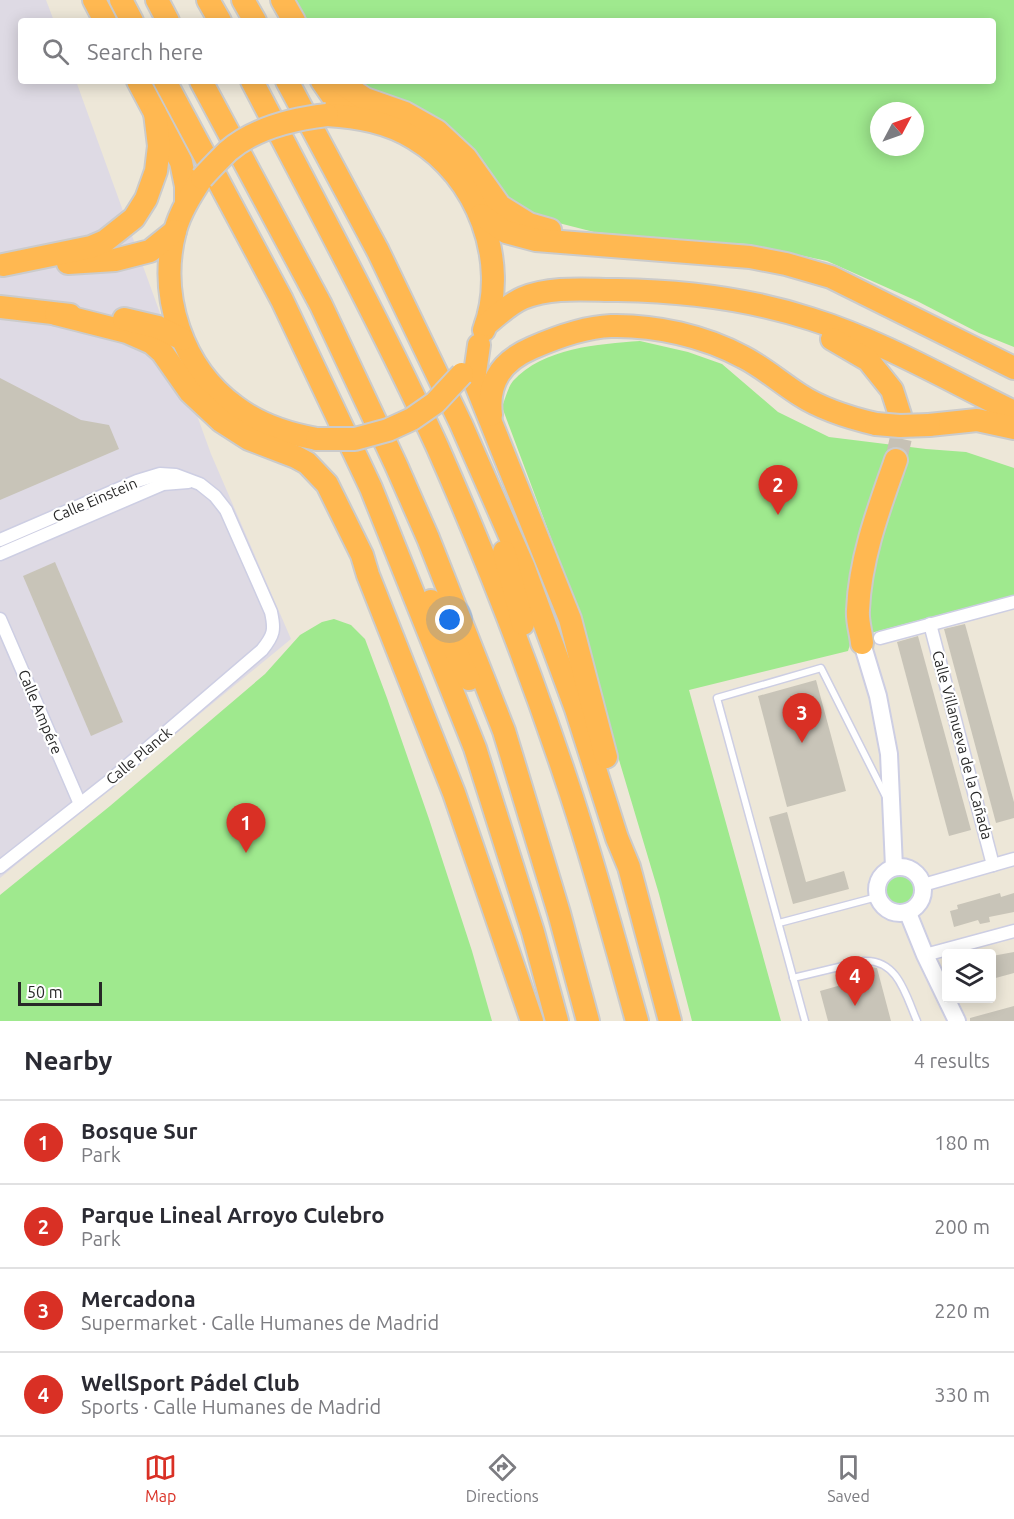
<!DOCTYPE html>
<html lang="en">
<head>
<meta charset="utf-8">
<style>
  body { margin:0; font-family:Ubuntu,sans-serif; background:#f7f7f7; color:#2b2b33 }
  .controls { position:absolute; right:18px; bottom:18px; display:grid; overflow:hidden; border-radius:6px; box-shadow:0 3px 15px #0003 }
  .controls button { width:54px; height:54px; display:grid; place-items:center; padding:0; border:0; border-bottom:2px solid #e1e1e2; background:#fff; color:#2b2b33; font:30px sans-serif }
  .compass { position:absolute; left:870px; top:102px; width:54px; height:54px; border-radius:50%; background:#fff; box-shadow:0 3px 15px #0003; rotate:49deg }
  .scale { position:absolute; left:18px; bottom:15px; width:84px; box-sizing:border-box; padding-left:6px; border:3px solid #282828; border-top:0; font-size:16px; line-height:21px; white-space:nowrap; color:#282828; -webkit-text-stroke:4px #fff; paint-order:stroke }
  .you { position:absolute; left:450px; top:620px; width:21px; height:21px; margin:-15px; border:4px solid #fff; border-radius:50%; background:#1a73e8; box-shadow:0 0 0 9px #1a73e833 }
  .badge { display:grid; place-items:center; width:39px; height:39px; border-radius:50%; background:#d93025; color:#fff; font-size:20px; font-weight:700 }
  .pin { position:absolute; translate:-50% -50px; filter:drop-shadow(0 2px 3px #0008) }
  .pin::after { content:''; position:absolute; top:32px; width:21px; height:18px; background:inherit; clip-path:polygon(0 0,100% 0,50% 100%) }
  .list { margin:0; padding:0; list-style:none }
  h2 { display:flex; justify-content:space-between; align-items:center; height:78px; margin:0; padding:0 24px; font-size:26px }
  h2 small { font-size:20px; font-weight:400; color:#7c7c81 }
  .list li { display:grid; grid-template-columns:39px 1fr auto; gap:18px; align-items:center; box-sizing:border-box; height:84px; padding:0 24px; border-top:2px solid #e1e1e2 }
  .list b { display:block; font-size:22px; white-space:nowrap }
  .list p { margin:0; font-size:20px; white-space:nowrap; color:#7c7c81 }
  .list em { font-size:20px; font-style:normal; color:#7c7c81 }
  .icon { flex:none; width:33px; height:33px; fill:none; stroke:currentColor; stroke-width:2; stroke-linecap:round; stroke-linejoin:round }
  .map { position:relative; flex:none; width:1014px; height:1021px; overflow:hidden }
  .search { position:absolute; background:#fff; box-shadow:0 3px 15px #0003; left:18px; right:18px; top:18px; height:66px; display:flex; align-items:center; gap:15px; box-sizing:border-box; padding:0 21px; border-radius:6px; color:#7c7c81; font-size:22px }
  .sheet { height:414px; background:#fff }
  nav { display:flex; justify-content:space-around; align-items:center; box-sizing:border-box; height:84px; border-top:2px solid #e1e1e2; background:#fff; font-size:16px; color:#7c7c81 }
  nav a { display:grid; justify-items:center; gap:3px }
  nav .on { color:#d93025 }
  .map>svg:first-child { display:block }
  .industrial { fill:#dedae4 }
  .green { fill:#9fe98e; fill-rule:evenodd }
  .building { fill:#c8c4b8 }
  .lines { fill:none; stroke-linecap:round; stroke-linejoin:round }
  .highway-tunnel { stroke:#c6c1b5; stroke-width:22; stroke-dasharray:22 11; stroke-linecap:butt }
  .lane-casing { stroke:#cdcee3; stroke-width:9 }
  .street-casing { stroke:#cdcee3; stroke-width:15 }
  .secondary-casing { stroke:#cdcee3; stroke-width:20 }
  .highway-casing { stroke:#cbcbcb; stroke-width:26 }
  .lane { stroke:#fff; stroke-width:6 }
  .street { stroke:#fff; stroke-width:12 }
  .secondary { stroke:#fff; stroke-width:16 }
  .highway { stroke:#ffb851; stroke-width:22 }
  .highway-bridge-casing { stroke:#cbcbcb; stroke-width:26; stroke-linecap:butt }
  .highway-bridge { stroke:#ffb851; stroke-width:22 }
  .labels { text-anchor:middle; stroke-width:4.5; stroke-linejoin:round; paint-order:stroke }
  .street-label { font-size:15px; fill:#282828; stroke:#fff }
</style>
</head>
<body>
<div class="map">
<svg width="1014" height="1021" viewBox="0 0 1014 1021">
  <rect width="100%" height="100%" fill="#ede7d8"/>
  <polygon class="industrial" points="0,0 46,0 54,21 21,21 21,81 76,81 211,454 291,639 0,878"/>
  <g class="green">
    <path d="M296 0H1014V347L979 333 917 301 827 261 748 244 688 241 594 232 543 219 509 199 354 81H993V21H308ZM879 111H915V147H879Z"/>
    <path d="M640 341 688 352 722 364 778 412 829 437 926 449 966 452 1014 468V595L852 638 848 651 689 690 781 1021H692L659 894 560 562 502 407C505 399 508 387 513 381 543 348 598 344 640 341Z"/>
    <polygon points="334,619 351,625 365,639 387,698 429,819 472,951 492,1021 0,1021 0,895 110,806 265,674 300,635 322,622"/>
    <circle cx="899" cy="890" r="16"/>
  </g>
  <g class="building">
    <polygon points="0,378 81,420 109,425 119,449 0,500"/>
    <polygon points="55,562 123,722 91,736 23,576"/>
    <polygon points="965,624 1014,802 1014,818 996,823 944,629"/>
    <polygon points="918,636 971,830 949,836 897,642"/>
    <polygon points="816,680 846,791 787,807 758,696"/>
    <polygon points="787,812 806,882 844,871 849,889 793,904 769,817"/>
    <polygon points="1000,893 1001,897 1014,893 1014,912 989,917 990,922 980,924 978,920 954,927 950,911 958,909 957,905"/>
    <polygon points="1014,952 1014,973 992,979 992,956"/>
    <polygon points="864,966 877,968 891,1021 828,1021 820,991 852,982 849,970"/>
    <polygon points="1014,1006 1014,1021 970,1021 970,1018"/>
  </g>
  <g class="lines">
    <polyline class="highway-tunnel" points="896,460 902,433 900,415"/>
    <g class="lane-casing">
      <g id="lane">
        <polyline points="779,923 877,897"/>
        <path d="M793 978 864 961C898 959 906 996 917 1021"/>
        <polyline points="805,1021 717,698 821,668 886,797"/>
      </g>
    </g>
    <g class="street-casing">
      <g id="street">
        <path d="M0 540 137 481 160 474 176 475 200 484 215 496 226 510 271 612C275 630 274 635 262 650L108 782 0 867"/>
        <polyline points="0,554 163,484 188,482"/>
        <polyline points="0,619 80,804"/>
        <polyline points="930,624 993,865"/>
        <polyline points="880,638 1014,602"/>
        <polyline points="923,885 1014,859"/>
        <polyline points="925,955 1014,931"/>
      </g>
    </g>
    <g class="secondary-casing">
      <g id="secondary">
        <polyline points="862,643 878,696 889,754 894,867"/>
        <circle cx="900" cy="890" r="23"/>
        <polyline points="908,913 925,955 957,1021"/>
      </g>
    </g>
    <g class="highway-casing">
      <g id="highway">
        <polyline points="94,0 105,21"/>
        <polyline points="121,0 132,21"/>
        <polyline points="157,0 168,21"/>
        <polyline points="208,0 220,21"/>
        <polyline points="243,0 255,21"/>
        <polyline points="282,0 294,21"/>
        <polyline points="138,81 181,162 186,186 186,203"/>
        <polyline points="165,81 282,300 371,488 475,748 533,932 557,1021"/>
        <polyline points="201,81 321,305 396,465 428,538 504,731 559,913 588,1021"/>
        <path d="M252 81C315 202 380 322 437 446 486 557 530 670 568 785 594 863 615 942 637 1021"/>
        <polyline points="287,81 378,251 461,424 524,568 576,709 617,838 629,867 670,1021"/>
        <polyline points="322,81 333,97 354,117"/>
        <polyline points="338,81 365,99 405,113 437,131 466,158 500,206 529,224 550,230"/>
        <path d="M327 115C358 117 388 122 415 139 477 176 510 261 484 330"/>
        <path d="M202 178C191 195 180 212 175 231 158 296 182 368 236 407 260 425 288 434 317 439"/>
        <polyline points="481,215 506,232 536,240 750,257 786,264 831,277 1014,368"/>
        <polyline points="68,263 115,260 150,251 175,231"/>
        <polyline points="3,265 91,247 105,241 134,218 146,199 156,171 159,146 155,113"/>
        <polyline points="0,307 70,315"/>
        <polyline points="56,314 127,332 152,343 162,352 190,392 221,421 249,439 296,457 307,463 327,484 362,555 368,575 454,793 532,1021"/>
        <polyline points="124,319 158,327 182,339"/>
        <path d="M486 325C498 315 509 304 523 298 552 286 587 290 618 290 682 291 750 299 811 319 882 341 948 380 1014 412"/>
        <polyline points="832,339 868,360 892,390 900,415"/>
        <polyline points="479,345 474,380 570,619 606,757"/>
        <path d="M491 415C487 382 502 361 532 348 557 337 584 327 611 326 655 325 704 336 743 357 763 367 781 383 800 395 823 410 850 418 876 424"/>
        <polyline points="929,425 977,420 1014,428"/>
        <polyline points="504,552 523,624"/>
        <polyline points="431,601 469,679"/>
        <path d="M862 643C861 632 857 621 858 610 860 558 879 508 896 460"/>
      </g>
    </g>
    <use href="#lane" class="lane"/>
    <use href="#street" class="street"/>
    <use href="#secondary" class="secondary"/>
    <use href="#highway" class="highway"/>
    <g class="highway-bridge-casing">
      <g id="highway-bridge">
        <path d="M202 178C210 169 219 160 228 151 255 128 292 119 327 115"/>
        <polyline points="876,424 900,426 929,425"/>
        <polyline points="317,439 355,439 388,430 412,419 435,403 462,374"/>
      </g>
    </g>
    <use href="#highway-bridge" class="highway-bridge"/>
  </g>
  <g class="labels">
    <g class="street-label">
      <text transform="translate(95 500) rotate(-23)" y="5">Calle Einstein</text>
      <text transform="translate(40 712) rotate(67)" y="5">Calle Ampére</text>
      <text transform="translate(962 745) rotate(75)" y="5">Calle Villanueva de la Cañada</text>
      <text transform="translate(139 756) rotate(-40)" y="5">Calle Planck</text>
    </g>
  </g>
</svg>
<div class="controls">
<button><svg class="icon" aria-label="layers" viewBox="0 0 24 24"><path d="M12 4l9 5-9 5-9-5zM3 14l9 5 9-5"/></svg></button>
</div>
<svg class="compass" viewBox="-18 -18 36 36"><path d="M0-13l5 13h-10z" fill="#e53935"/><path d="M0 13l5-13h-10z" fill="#7c7c81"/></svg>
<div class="scale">50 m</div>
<div class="you"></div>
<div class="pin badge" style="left:246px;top:853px">1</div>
<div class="pin badge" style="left:778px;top:515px">2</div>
<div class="pin badge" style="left:802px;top:743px">3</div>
<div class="pin badge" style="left:855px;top:1006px">4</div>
<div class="search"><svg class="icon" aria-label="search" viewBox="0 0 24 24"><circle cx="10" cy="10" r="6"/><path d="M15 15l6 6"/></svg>Search here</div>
</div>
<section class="sheet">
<h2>Nearby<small>4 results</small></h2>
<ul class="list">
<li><span class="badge">1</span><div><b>Bosque Sur</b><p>Park</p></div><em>180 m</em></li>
<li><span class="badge">2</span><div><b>Parque Lineal Arroyo Culebro</b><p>Park</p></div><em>200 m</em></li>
<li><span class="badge">3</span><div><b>Mercadona</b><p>Supermarket · Calle Humanes de Madrid</p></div><em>220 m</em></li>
<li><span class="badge">4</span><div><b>WellSport Pádel Club</b><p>Sports · Calle Humanes de Madrid</p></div><em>330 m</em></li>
</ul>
</section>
<nav>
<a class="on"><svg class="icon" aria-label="map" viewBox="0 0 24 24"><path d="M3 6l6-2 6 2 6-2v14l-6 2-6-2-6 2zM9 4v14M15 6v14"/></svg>Map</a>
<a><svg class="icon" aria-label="directions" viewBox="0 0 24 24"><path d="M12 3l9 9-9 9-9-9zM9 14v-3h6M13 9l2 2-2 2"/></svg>Directions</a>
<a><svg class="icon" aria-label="saved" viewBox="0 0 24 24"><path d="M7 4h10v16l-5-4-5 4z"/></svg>Saved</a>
</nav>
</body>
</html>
